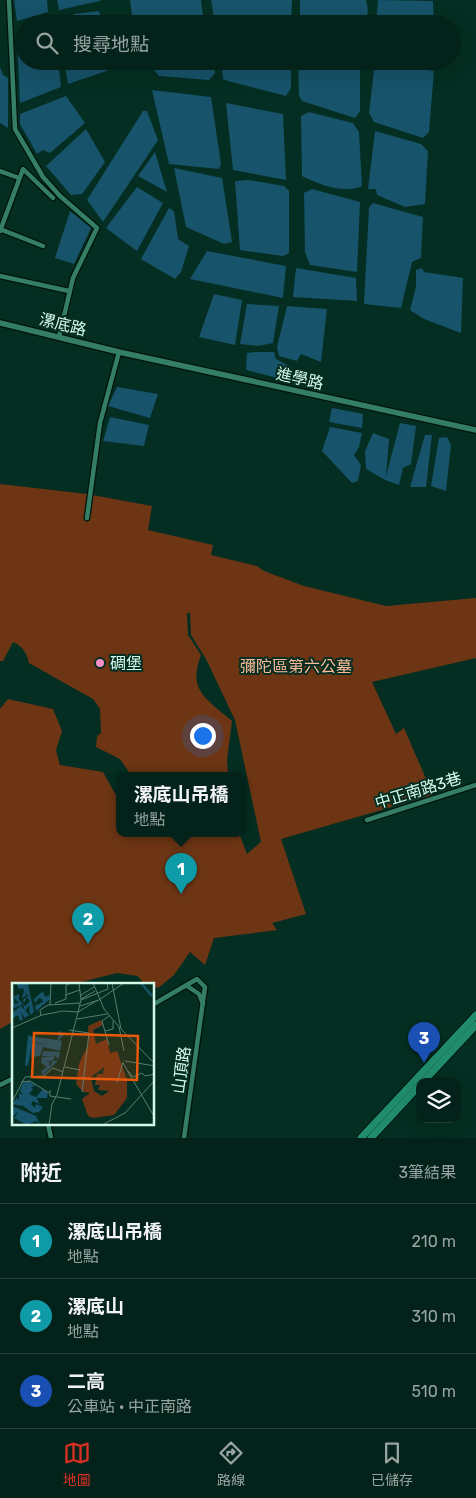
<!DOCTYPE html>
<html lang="zh-TW">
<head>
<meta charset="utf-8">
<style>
  body { margin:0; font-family:Rubik,"Noto Sans TC",sans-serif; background:#112f26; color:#f1f3f6 }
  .controls { position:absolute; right:15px; bottom:15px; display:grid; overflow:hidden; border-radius:10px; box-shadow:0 5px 20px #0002 }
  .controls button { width:45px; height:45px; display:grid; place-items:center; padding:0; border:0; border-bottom:1px solid #243f38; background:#032219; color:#f1f3f6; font:25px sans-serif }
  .you { position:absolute; left:202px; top:735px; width:18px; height:18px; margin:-12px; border:4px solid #fff; border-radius:50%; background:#1a73e8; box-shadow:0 0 0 8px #1a73e833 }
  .badge { display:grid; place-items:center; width:32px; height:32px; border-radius:50%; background:#d93025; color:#fff; font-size:16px; font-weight:700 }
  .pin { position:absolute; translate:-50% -41px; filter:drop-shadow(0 1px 2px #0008) }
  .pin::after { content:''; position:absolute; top:26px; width:18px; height:15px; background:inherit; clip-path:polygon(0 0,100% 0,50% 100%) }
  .popup { position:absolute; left:116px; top:772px; width:130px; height:65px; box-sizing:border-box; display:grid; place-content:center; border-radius:10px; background:#032219; filter:drop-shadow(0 1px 4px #0005); font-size:16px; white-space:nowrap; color:#97a4a2 }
  .popup b { font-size:19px; color:#f1f3f6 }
  .popup::after { content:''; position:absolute; left:50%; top:100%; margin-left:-10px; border:10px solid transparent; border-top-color:#032219 }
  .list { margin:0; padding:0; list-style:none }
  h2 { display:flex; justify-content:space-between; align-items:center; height:65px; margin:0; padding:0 20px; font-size:21px }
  h2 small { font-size:16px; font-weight:400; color:#97a4a2 }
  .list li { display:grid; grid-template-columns:32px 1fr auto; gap:15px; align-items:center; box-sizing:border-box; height:75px; padding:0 20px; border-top:1px solid #243f38 }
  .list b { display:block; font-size:19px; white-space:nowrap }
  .list p { margin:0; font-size:16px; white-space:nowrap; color:#97a4a2 }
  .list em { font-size:16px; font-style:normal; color:#97a4a2 }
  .icon { flex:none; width:28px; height:28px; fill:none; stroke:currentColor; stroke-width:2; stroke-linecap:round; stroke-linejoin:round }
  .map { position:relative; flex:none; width:476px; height:1138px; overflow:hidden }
  .search { position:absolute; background:#032219; box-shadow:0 5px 20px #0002; left:15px; right:15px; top:15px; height:55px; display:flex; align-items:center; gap:12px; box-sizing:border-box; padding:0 18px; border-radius:28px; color:#97a4a2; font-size:19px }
  .sheet { height:290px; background:#032219 }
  nav { display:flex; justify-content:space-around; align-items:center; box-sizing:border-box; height:70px; border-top:1px solid #243f38; background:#032219; font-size:14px; color:#97a4a2 }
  nav a { display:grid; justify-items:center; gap:2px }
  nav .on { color:#d93025 }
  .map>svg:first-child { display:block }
  .green { fill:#6d3514 }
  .water { fill:#17536a }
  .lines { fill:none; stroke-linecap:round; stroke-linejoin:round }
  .minor-casing { stroke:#00140c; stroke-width:7 }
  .tertiary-casing { stroke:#00140c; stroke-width:8 }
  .primary-casing { stroke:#00140c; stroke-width:9 }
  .minor { stroke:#347e65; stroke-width:4.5 }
  .tertiary { stroke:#347e65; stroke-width:5.5 }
  .primary { stroke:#218c6d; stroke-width:7 }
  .poi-dot { fill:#fa8fc8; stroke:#042e21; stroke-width:2 }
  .labels { text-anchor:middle; stroke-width:4; stroke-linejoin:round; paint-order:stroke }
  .street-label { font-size:16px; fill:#d5f9e9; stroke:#042e21 }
  .poi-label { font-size:16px; fill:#d5f9e9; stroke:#042e21; text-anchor:start }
  .park-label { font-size:16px; fill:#fcba99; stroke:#042e21 }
  .inset-river { fill:none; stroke:#17536a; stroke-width:2.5 }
  .inset-road { fill:none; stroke:#587f71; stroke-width:1 }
  .view { fill:#e8590c; fill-opacity:0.15; stroke:#e8590c; stroke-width:2.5 }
  .inset-edge { fill:none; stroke:#d5f9e9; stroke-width:2.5 }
</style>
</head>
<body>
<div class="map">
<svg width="476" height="1138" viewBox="0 0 476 1138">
  <rect width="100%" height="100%" fill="#042e21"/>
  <path class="green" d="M0 484 87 494 152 506 148 530 213 545 211 555 257 566 264 571 304 586 386 606 476 598V658L372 682 396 734 404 728 433 795 281 839 306 914 272 923 277 930 214 938 205 965 190 952 174 975 158 988 154 986V984H144L138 976 117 973 73 984H14V1021L0 1029V709L8 699 53 709 62 731 56 750 60 765 103 772 118 799 120 796V833H239L247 854 261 842 235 720 206 659 191 635 190 613H187L188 635 201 655C187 691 207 699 232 721L227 760 228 775H131L120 759 96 747 97 736 101 733 100 709 93 699 29 663C27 654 23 646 13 642L3 661H0Z"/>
  <g class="water">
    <polygon points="14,0 47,0 48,12 17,21"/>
    <polygon points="57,0 100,0 100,1 59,10"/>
    <polygon points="130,0 201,0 204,24 132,16"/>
    <polygon points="211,0 292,0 291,24 215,24"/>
    <polygon points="300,0 366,0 368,9 366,24 300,24"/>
    <polygon points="378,0 433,1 434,24 376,24"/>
    <polygon points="99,11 103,24 66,24 74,14"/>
    <polygon points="24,28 24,61 58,61 61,87 20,103 17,38"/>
    <polygon points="64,61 113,61 115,68 68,84"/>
    <polygon points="147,61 212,61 215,73 209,80 159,76"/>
    <polygon points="221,61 291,61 291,88 286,96 228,81 223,79"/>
    <polygon points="298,61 360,61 360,111 355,118 302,101 299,96"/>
    <polygon points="375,61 434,71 429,132 423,138 374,122 369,113"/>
    <polygon points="0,67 3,75 8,78 8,128 0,123"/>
    <polygon points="152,90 211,97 221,164 219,169 169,164"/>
    <polygon points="66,96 85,123 50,153 43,150 37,154 20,124 20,114"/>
    <polygon points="226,103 283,114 286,180 233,170"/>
    <polygon points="143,111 147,111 158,140 103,222 87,200"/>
    <path d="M309 112 353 123 359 132 362 186C344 194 320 185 302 176L301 116Z"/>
    <polygon points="86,129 105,162 82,194 71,195 46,166"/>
    <polygon points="375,131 421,144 428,151 425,204 405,207 377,195 376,189 368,189"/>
    <polygon points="155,152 167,192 138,176"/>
    <polygon points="174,168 222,178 232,242 224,244 186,227"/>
    <polygon points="249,180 284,186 289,191 289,253 283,256 240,250 235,181"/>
    <polygon points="137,187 163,203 137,251 106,228"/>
    <polygon points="312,189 360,202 357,272 310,265 305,252 304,193"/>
    <polygon points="373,203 423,217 421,258 412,262 401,308 364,304 369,207"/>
    <polygon points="169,208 174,211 178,239 189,246 181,272 175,279 141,259"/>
    <polygon points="70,211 91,228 74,264 55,258"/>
    <polygon points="207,251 286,266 283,298 190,279"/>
    <polygon points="296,268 356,278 357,301 293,297"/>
    <polygon points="422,268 424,272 463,278 461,333 424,319 410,310 416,287 416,270"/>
    <polygon points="214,294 242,300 235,345 199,337"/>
    <polygon points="247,304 279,306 273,343 258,346 240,344"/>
    <polygon points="287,306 327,309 321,362 301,354 297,361 279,356 277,347"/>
    <polygon points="255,352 274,352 276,359 291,367 289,381 246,370 247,353"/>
    <polygon points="117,387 158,394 150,418 108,406"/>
    <polygon points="332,408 363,414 362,428 329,422"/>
    <polygon points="110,417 149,425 144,446 103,441"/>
    <polygon points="400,423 416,426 411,464 403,468 399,485 385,480 366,469 365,451 373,433 389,439 386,476"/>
    <polygon points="330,427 362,433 359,447 354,455 361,465 358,481 352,483 322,451"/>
    <polygon points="425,435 432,435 426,487 410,487"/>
    <polygon points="447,437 451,445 446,491 431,486 439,438"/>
  </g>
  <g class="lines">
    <g class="minor-casing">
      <g id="minor">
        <polyline points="9,0 15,129 43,177 60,196 97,228 73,278 59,337"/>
        <polyline points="0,171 19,178"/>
        <polyline points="0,229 43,246"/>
        <polyline points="0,231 23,169 53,198"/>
        <polyline points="0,276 69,291"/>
        <polyline points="87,518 100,423 119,352"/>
        <polyline points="367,820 476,785"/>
        <polyline points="187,986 199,994 203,1004"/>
        <polyline points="154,1004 197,979 205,987 184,1138"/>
        <polyline points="0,1085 14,1078"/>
        <polyline points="48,1124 51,1138"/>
      </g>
    </g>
    <g class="tertiary-casing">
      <polyline id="tertiary" points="0,323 119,352 476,430"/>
    </g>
    <g class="primary-casing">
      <g id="primary">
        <polyline points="423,1082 476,1025"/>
        <polyline points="361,1138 476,1015"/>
        <polyline points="371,1138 420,1085"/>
      </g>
    </g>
    <use href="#minor" class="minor"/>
    <use href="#tertiary" class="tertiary"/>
    <use href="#primary" class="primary"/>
  </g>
  <circle class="poi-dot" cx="100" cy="663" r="5"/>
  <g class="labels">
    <g class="street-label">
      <text transform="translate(63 324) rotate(14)" y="6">漯底路</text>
      <text transform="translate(300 378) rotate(13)" y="6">進學路</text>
      <text transform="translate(418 790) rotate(-17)" y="6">中正南路3巷</text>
      <text transform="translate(181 1070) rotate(-82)" y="6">山頂路</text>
    </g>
    <g class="poi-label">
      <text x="110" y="669">碉堡</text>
    </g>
    <g class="park-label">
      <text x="296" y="672">彌陀區第六公墓</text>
    </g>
  </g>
  <g transform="translate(12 983)">
    <rect width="142" height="142" fill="#042e21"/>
    <path d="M89 37 91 42 81 47 84 61 95 56 98 70 105 68 115 97V115L102 132 81 135 76 133 70 116 78 110 71 109 64 101 67 81 77 60 76 43ZM92 84 91 91H85L83 102H88L86 107 97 108 90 113 82 108 79 94Z" fill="#6d3514" fill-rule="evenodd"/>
    <path d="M4 0H20L16 2 22 29 18 32 17 22 13 28 11 21 3 25 0 22V12L3 21 7 20 1 14 7 11V17L13 23 18 18 15 14 12 20 11 17 18 11 15 12 13 7 14 13 10 15 12 8 11 5 7 6ZM31 8 33 14 37 12 38 16 24 28 23 23 31 19 30 16 27 15 23 20 22 16ZM9 23 17 32 13 35 9 29 11 37 8 38 6 32 0 36V30ZM47 47 52 52 47 57 50 58 48 68 31 64 28 73 19 74V65L16 82 13 83 16 52 21 54 20 60 37 61 21 59 22 54 46 57ZM31 68 48 69 46 77 43 72 42 77 34 79H38L37 82 39 83 40 78H46L31 92 29 88 35 84 29 80 30 74 42 73H30ZM17 98 24 103 19 104 21 106 17 111 24 114 31 106 36 110 35 115H25L27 121 21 118 19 121 23 125 24 121 31 124 27 129 21 130 11 123 0 121 5 115 7 117V110L11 112 8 107 11 100ZM0 123 24 133 28 141 24 138 15 142 6 137 2 135 7 128 0 134Z" fill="#17536a"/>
    <path class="inset-river" d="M129 0 140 13"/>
    <path class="inset-road" d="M81 0 92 26 108 45M100 0 109 46 143 81M53 12 68 7M69 12 82 4M69 16 83 8M69 17 96 6 95 0M43 20 54 16V2L59 0M38 22 39 0M68 23 87 17 112 0M66 29 86 17M29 33 28 27 36 22 68 20M65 36 95 31M107 44 112 68M0 45 30 32 51 28 66 29M57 47 77 50 70 109M93 48 101 46V38M97 62 90 38 97 33M113 78 143 83M111 80 143 135M53 84 68 87M116 88 121 94 130 90 133 93 143 91M9 99 18 98 37 110M105 100 111 79M38 107V113L59 116M0 119 13 94 32 93 41 85 51 89M37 142 40 121 45 112 69 17 67 0M90 142 113 130 143 97"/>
    <path class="view" d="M22 50 126 53 125 97 20 94Z"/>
    <rect width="142" height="142" class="inset-edge"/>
  </g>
</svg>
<div class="controls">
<button><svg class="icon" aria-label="layers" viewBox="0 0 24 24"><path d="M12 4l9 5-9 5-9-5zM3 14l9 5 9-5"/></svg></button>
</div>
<div class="you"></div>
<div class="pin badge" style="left:181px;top:894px;background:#0f9aa8">1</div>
<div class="popup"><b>漯底山吊橋</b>地點</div>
<div class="pin badge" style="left:88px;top:944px;background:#0f9aa8">2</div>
<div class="pin badge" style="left:424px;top:1063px;background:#1a4fb4">3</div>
<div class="search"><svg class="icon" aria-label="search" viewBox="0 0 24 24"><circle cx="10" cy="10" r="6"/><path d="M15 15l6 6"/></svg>搜尋地點</div>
</div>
<section class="sheet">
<h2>附近<small>3筆結果</small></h2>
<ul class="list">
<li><span class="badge" style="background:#0f9aa8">1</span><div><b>漯底山吊橋</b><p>地點</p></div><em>210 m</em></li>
<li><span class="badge" style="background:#0f9aa8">2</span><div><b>漯底山</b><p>地點</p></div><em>310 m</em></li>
<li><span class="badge" style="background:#1a4fb4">3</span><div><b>二高</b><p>公車站 · 中正南路</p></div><em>510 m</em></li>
</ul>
</section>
<nav>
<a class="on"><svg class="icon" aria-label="map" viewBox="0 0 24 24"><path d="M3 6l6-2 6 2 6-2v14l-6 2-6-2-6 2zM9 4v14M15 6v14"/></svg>地圖</a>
<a><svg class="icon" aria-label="directions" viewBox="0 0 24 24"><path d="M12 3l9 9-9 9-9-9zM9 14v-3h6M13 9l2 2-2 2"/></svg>路線</a>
<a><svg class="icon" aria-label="saved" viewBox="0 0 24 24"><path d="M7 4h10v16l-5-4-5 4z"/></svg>已儲存</a>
</nav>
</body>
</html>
